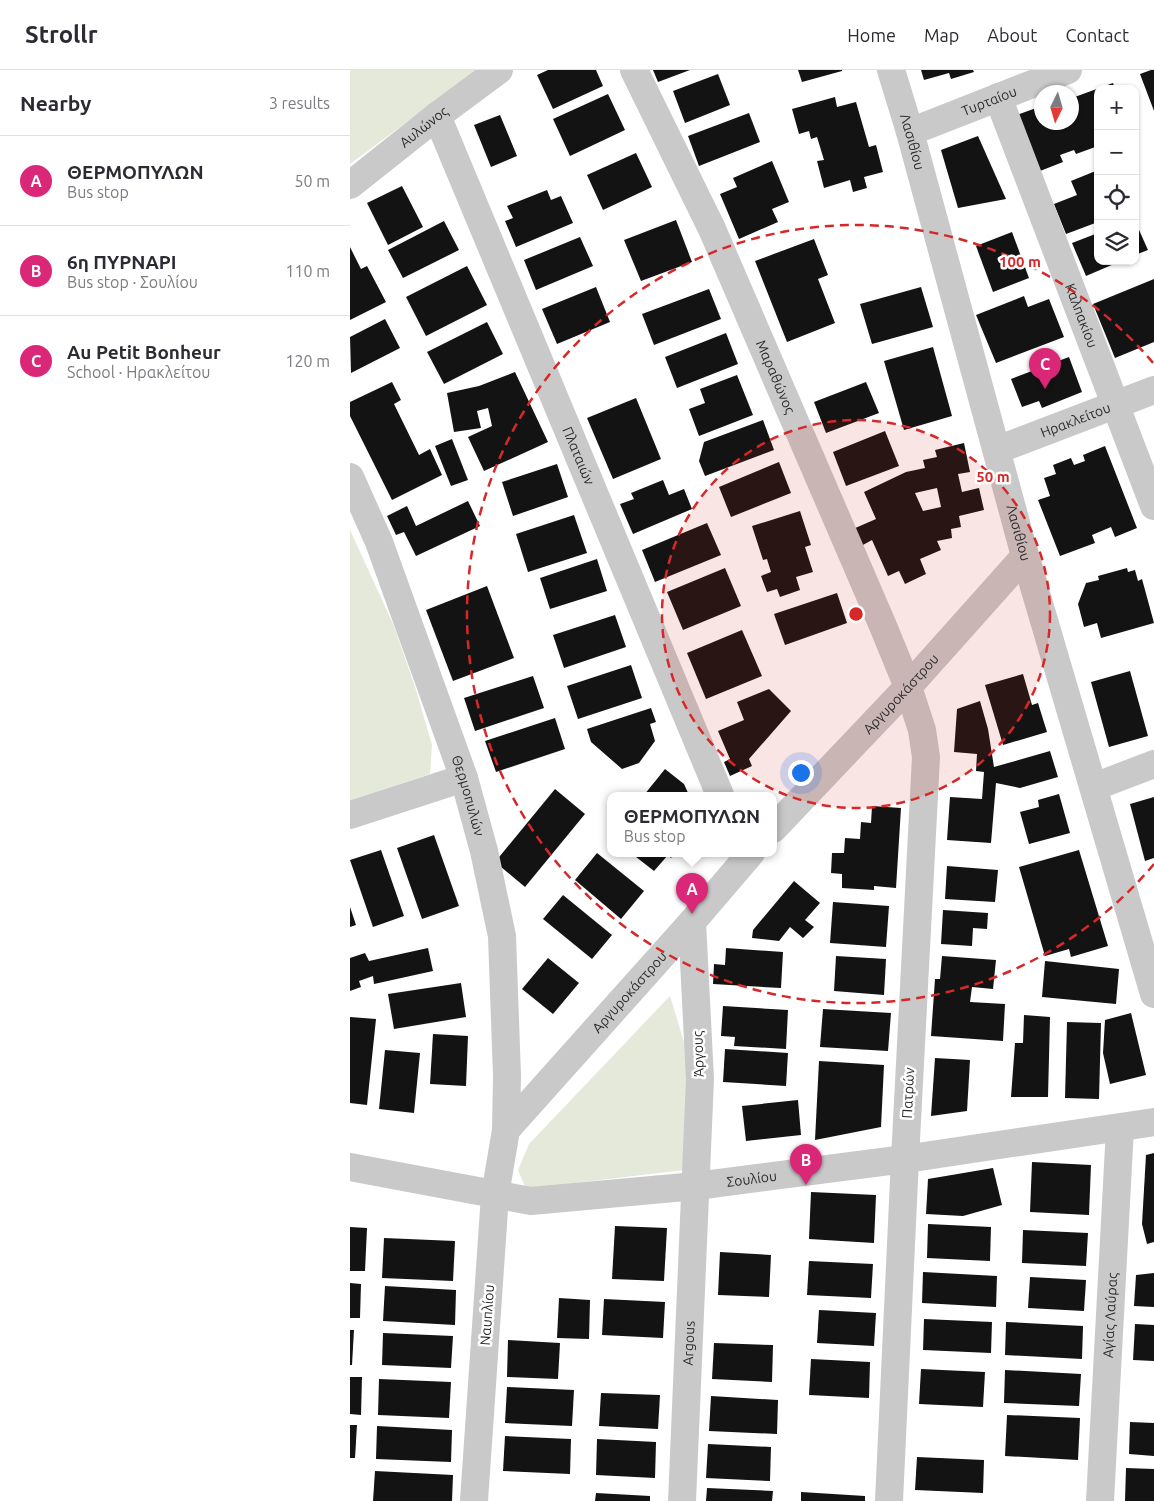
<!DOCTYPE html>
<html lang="en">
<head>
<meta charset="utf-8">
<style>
  body { margin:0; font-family:Ubuntu,sans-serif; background:#f2f2f3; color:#2b2b33 }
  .controls { position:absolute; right:15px; top:15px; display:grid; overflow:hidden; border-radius:10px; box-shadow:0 1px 4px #0004 }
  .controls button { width:45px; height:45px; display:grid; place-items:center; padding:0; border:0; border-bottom:1px solid #e1e1e2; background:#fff; color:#2b2b33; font:25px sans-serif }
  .compass { position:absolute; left:684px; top:15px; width:45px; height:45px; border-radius:50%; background:#fff; box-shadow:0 1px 4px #0004; rotate:185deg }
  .you { position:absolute; left:450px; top:702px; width:18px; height:18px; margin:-12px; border:4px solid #fff; border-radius:50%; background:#1a73e8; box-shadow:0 0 0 8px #1a73e833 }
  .badge { display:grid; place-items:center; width:32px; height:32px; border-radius:50%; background:#db2777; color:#fff; font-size:16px; font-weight:700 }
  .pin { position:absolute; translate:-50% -41px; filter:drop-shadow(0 1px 2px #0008) }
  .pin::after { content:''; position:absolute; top:26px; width:18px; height:15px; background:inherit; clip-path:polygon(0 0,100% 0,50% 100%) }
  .popup { position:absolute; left:257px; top:722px; width:170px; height:65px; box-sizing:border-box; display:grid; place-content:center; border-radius:10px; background:#fff; filter:drop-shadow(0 1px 4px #0005); font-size:16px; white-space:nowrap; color:#7c7c81 }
  .popup b { font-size:19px; color:#2b2b33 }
  .popup::after { content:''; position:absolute; left:50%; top:100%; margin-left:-10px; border:10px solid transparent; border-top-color:#fff }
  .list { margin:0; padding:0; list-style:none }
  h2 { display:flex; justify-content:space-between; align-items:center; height:65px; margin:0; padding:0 20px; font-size:21px }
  h2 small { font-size:16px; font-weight:400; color:#7c7c81 }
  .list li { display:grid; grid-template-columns:32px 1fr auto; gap:15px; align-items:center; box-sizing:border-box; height:90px; padding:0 20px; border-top:1px solid #e1e1e2 }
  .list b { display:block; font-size:19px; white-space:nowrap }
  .list p { margin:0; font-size:16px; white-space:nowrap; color:#7c7c81 }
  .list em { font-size:16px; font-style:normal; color:#7c7c81 }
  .icon { flex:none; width:28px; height:28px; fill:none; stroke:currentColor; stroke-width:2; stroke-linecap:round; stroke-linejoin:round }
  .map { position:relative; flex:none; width:804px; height:1431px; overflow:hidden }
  header { display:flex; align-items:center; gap:30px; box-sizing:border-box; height:70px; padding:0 25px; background:#fff; border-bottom:1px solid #e1e1e2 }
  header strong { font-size:24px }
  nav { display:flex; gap:28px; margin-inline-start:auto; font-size:18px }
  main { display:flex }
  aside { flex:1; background:#fff }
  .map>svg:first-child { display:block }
  .green { fill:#e4e9da }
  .building { fill:#131313; fill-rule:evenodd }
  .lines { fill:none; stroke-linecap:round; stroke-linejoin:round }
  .minor { stroke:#c9c9c9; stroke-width:28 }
  .tertiary { stroke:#c9c9c9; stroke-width:28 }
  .ring { fill:none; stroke:#d62828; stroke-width:2.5; stroke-dasharray:9 6 }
  .labels { text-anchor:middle; stroke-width:5; stroke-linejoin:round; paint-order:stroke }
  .street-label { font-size:14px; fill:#2c2c2c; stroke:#fff }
  .centre { fill:#d62828; stroke:#fff; stroke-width:2.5 }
  .ring-label { font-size:15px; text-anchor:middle; font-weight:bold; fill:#d62828; stroke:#fff; stroke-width:5; stroke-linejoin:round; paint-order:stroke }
</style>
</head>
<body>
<header>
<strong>Strollr</strong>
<nav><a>Home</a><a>Map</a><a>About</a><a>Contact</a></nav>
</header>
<main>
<aside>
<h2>Nearby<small>3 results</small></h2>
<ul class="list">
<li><span class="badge">A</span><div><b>ΘΕΡΜΟΠΥΛΩΝ</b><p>Bus stop</p></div><em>50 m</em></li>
<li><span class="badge">B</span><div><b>6η ΠΥΡΝΑΡΙ</b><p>Bus stop · Σουλίου</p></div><em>110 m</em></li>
<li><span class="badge">C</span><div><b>Au Petit Bonheur</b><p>School · Ηρακλείτου</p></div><em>120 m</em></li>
</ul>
</aside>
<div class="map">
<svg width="804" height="1431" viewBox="0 0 804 1431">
  <rect width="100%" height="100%" fill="#fff"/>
  <g class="green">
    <polygon points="0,0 127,0 0,94"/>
    <polygon points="0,460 44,556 66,620 82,675 80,704 0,730"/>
    <polygon points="320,926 345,1009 342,1099 176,1119 168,1100 179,1074"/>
  </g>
  <g class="building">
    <polygon points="198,0 246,0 253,16 203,39 187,5"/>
    <polygon points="303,0 340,0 308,12"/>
    <polygon points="448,0 492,0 492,1 452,12"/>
    <polygon points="571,0 623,0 624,2 601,9 599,3 574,10"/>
    <polygon points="801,0 804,0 804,41 790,4"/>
    <polygon points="368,4 380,35 335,53 323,21"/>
    <polygon points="763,13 765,19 748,19 748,76 726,84 724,80 710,85 713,92 685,103 664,46 689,37 692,45 692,52 722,52 722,34 724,33 722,28"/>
    <polygon points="258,24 275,60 220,86 203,49"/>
    <polygon points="485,27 487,37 506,32 519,77 526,75 533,102 514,107 517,118 503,122 500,110 474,118 467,91 474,90 467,67 461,69 459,61 449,64 442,39"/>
    <polygon points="399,43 410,72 349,96 338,66"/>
    <polygon points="150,45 167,86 141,97 124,55"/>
    <polygon points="628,66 656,129 608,138 591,80"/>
    <polygon points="286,83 302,117 253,140 237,105"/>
    <polygon points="422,91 439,132 422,139 428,152 389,169 370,124 387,117 383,108"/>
    <polygon points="748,100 748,152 716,164 704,134 727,125 721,111"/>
    <polygon points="52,116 73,157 38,175 17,133"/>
    <polygon points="197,120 201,130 211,126 223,153 166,177 155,151 163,148 157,136"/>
    <polygon points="326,150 342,192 291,211 274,170"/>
    <polygon points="94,151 109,180 53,208 38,180"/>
    <polygon points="785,151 798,180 785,185"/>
    <polygon points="662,162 679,208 643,222 626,176"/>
    <polygon points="748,163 748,191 771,191 736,206 722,173"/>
    <polygon points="230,167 243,196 186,220 174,190"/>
    <polygon points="464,169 478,205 468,209 485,253 437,272 405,191"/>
    <polygon points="0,177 11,199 17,196 36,232 0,250"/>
    <polygon points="117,196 137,235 76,266 56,227"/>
    <polygon points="804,209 804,272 765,288 743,234"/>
    <polygon points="246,217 260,252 207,274 192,239"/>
    <polygon points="571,217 583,257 522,274 510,234"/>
    <polygon points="359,219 371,249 304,275 292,244"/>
    <polygon points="674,226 678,237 699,229 714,267 646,293 626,245"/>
    <polygon points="35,249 50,278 1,303 0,267"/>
    <polygon points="137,252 153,284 94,314 77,282"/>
    <polygon points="376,263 388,294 327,318 315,287"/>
    <polygon points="583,277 602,346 554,360 534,291"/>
    <polygon points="719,287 732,322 692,338 689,331 672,337 661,309"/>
    <polygon points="165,302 198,372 134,401 118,367 142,356 138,338 127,341 131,358 104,362 97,323 129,316"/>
    <polygon points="387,305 403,345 349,366 339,339 355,333 350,319"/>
    <polygon points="42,312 51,330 44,334 69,385 80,379 92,405 42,430 0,346 0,332"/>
    <polygon points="516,312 529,343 476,363 464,332"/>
    <polygon points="286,328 311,389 263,409 237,348"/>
    <polygon points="413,350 424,380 355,406 349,391 354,372"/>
    <polygon points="535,361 549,396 496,416 483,382"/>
    <polygon points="102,369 118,410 101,416 85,376"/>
    <path d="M614 373 620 402 608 404 612 422 629 418 634 440 609 446 611 457 601 459 602 468 587 471 591 480 570 489 576 504 555 514 549 501 538 506 522 470 511 476 503 459 526 449 514 422 556 402 575 398 573 390 587 387 585 380ZM587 418 591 437 573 441 565 423Z"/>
    <polygon points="755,376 787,458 765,467 761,457 742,465 745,473 710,486 688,430 700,426 694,408 706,404 703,395 721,388 724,395 735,391 733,385"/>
    <polygon points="429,392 441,423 381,447 369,417"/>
    <polygon points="207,394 218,427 163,446 152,412"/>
    <polygon points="313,410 319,425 334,419 342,439 283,464 270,434 284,429 281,423"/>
    <polygon points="118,431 130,456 66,486 54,462 46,465 37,446 57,436 66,456"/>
    <polygon points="450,441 461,475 455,477 463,502 446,507 450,520 430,527 427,519 417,522 411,506 421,502 417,489 413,490 402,456"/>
    <polygon points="224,445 237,483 178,502 166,464"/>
    <polygon points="357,453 371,485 305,512 292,480"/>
    <polygon points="247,489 257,521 200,539 190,508"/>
    <polygon points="375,498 391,536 333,560 317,522"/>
    <polygon points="777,498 778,502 785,500 788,511 792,509 804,553 751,568 747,553 734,557 728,534 736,513 749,510 748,506"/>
    <polygon points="137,516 164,588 103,611 76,540"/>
    <polygon points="487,523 497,553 435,575 424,544"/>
    <polygon points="265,545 276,577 214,598 203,565"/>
    <polygon points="392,560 412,606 356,629 337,583"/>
    <polygon points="281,595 292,628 228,649 217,616"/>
    <polygon points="780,601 798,666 759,677 741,612"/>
    <polygon points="673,604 682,635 688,633 697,662 653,675 635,615"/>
    <polygon points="183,606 194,638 125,661 114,628"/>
    <polygon points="419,619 441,641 399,689 402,696 380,706 374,692 380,689 368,661 394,650 387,632"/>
    <polygon points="630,631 638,659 644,697 700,681 708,707 670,718 646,713 641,773 597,770 600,727 632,729 634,702 626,701 627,684 604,682 607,639"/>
    <polygon points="301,638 306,652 300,654 305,671 289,693 272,699 241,672 237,659"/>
    <polygon points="205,648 215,679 146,702 135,671"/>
    <polygon points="315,699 334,714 339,725 294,725"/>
    <polygon points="205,719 235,744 175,817 145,792"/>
    <polygon points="709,724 720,763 679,774 670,742 689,737 688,730"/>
    <polygon points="804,727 804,788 795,791 780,734"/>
    <polygon points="522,736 551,738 546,818 524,816 524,820 492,818 492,804 481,803 482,783 494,783 495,768 510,769 511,752 521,753"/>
    <polygon points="84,765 109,836 72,849 47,778"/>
    <polygon points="31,780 54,846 23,857 0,790"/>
    <polygon points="729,780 758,876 721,887 719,879 695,886 669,797"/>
    <polygon points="247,783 294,821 271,849 225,810"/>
    <polygon points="281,783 325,783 321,788 318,785 304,801"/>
    <polygon points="597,796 648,800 645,832 595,829"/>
    <polygon points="444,811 470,833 455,850 464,857 453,868 440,857 429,871 402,868 403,860"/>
    <polygon points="213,825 262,865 242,889 193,849"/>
    <polygon points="483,832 539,836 536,877 480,873"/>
    <polygon points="0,837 6,855 0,857"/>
    <polygon points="593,840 638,843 637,859 623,858 622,876 591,874"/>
    <polygon points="78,878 83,901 24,914 23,906 9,911 11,917 0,921 0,888 15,883 19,891"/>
    <polygon points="376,878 433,882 431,918 363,914 364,894 375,895"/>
    <polygon points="486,886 536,889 534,925 484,921"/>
    <polygon points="592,886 646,890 643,919 622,917 620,932 655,934 653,971 581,966 585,909 590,909"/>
    <polygon points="198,888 229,913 203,944 172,919"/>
    <polygon points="695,891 769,899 766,934 692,927"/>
    <polygon points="111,913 116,947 44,959 38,924"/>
    <polygon points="373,936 438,940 436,979 384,976 385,967 371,966"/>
    <polygon points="473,939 541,943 538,981 470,977"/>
    <polygon points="781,943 796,1005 760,1014 753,983 755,950"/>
    <polygon points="674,945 700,947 698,1027 661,1027 665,973 673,973"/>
    <polygon points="0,947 26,949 17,1035 0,1033"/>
    <polygon points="717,952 751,953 749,1029 715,1028"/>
    <polygon points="83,964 118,966 116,1016 80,1014"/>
    <polygon points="375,979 438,983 436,1016 373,1012"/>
    <polygon points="35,980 70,983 64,1043 29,1039"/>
    <polygon points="585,988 620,990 617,1041 581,1046"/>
    <polygon points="469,991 534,995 531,1057 465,1070"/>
    <polygon points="448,1030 451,1065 396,1071 392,1036"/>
    <polygon points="804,1083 804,1172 797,1174 792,1154 796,1085"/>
    <polygon points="682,1092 741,1095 739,1145 680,1142"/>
    <polygon points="643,1098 652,1135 613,1146 576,1144 578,1109"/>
    <polygon points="461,1122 526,1125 524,1173 459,1169"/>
    <polygon points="578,1154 641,1157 640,1191 577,1188"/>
    <polygon points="265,1156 317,1158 314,1211 262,1209"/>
    <polygon points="0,1157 17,1158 15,1201 0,1201"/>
    <polygon points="673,1160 738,1163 736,1196 672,1193"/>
    <polygon points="34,1168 105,1171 103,1211 32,1208"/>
    <polygon points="370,1182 421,1185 419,1227 368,1225"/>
    <polygon points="459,1191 523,1194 521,1228 457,1225"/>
    <polygon points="573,1202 647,1206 646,1237 572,1233"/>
    <polygon points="804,1203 804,1237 784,1236 786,1205"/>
    <polygon points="680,1207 736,1210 734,1241 678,1238"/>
    <polygon points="0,1213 11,1214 10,1248 0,1248"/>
    <polygon points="35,1216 106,1220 105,1255 33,1251"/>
    <polygon points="209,1228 240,1230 239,1269 207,1268"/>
    <polygon points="254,1229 315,1232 313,1268 252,1265"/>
    <polygon points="469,1240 526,1243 524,1276 467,1273"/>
    <polygon points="574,1249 642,1252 641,1283 573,1280"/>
    <polygon points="656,1252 733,1256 732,1289 655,1285"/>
    <polygon points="785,1254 804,1255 804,1291 783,1290"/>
    <polygon points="0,1260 4,1260 2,1295 0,1295"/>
    <polygon points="33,1263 103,1266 101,1298 32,1295"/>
    <polygon points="158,1270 210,1273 208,1309 157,1307"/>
    <polygon points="364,1273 423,1275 422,1312 362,1309"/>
    <polygon points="461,1289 520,1292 519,1328 459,1325"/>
    <polygon points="571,1299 635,1302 633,1337 569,1334"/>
    <polygon points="655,1300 731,1304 729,1336 654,1333"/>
    <polygon points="0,1307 12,1307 11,1345 0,1344"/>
    <polygon points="29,1309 101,1312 99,1348 28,1345"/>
    <polygon points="157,1317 224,1320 222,1356 155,1353"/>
    <polygon points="251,1323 310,1325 308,1359 249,1356"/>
    <polygon points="361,1326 428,1330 427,1364 359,1361"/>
    <polygon points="657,1345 730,1348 728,1390 655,1386"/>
    <polygon points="780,1352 804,1353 804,1386 779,1384"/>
    <polygon points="0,1355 7,1355 5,1388 0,1388"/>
    <polygon points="27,1356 102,1360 101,1392 26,1389"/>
    <polygon points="155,1366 221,1369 220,1404 153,1401"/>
    <polygon points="247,1369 306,1372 305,1408 246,1405"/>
    <polygon points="358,1374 421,1377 420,1411 356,1408"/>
    <polygon points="567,1387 634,1390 633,1423 565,1420"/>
    <polygon points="776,1398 804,1399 804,1431 775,1431"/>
    <polygon points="25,1401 103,1405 102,1431 23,1431"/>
    <polygon points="357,1418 423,1421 422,1431 356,1431"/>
    <polygon points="451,1422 515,1426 515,1431 451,1431"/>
    <polygon points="246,1423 300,1426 300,1431 245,1431"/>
  </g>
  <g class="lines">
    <g class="minor">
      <path id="s1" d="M284 0 362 159 533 556 558 617 572 660 576 687 555 1089 539 1431"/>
      <path id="s2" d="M541 0 560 62 675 486 804 924"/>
      <path id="s3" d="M648 27 804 436"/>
      <path id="s4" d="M87 46 370 725"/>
      <path id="s5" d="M560 62 718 0"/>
      <path id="s6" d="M0 115 87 46 149 0"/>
      <path id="s7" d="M647 380 804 320"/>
      <path id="s8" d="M0 407 29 472 114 708 134 781 152 866 157 1006 156 1060 145 1125 124 1431"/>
      <polyline points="744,717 804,694"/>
      <polyline points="0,745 114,708"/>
      <path id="s9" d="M423 759 558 617 675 486"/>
      <path id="s10" d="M156 1060 342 852 401 783"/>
      <path id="s11" d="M332 1431 350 1009 342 852"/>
      <path id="s12" d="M750 1431 770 1058"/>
    </g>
    <path class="tertiary" id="s13" d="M0 1097 181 1131 346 1116 555 1089 804 1052"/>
  </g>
  <circle cx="506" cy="544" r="194" fill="#d62828" fill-opacity=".12"/>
  <g class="ring">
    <circle cx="506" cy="544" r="194"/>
    <path d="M804 794A389 389 0 1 1 804 294"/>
  </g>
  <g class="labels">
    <g class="street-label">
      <text dy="5" stroke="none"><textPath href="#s5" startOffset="85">Τυρταίου</textPath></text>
      <text dy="5" stroke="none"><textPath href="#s6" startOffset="94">Αυλώνος</textPath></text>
      <text dy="5" stroke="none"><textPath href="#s2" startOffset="75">Λασιθίου</textPath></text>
      <text dy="5" stroke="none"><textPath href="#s3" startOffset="234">Καλπακίου</textPath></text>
      <text dy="5" stroke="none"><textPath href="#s1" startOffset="338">Μαραθώνος</textPath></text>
      <text dy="5" stroke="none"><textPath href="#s7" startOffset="84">Ηρακλείτου</textPath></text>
      <text dy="5" stroke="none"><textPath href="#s4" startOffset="368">Πλαταιών</textPath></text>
      <text dy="5" stroke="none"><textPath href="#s2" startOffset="480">Λασιθίου</textPath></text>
      <text dy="5" stroke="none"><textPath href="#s9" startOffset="186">Αργυροκάστρου</textPath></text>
      <text dy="5" stroke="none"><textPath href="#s8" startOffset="340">Θερμοπυλών</textPath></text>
      <text dy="5" stroke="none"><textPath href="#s10" startOffset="185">Αργυροκάστρου</textPath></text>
      <text transform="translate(348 984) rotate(-92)" y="5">Άργους</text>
      <text transform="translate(558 1023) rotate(-87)" y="5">Πατρών</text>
      <text dy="5" stroke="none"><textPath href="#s13" startOffset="406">Σουλίου</textPath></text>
      <text transform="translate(137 1245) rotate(-86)" y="5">Ναυπλίου</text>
      <text dy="5" stroke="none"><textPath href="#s12" startOffset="186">Αγίας Λαύρας</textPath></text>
      <text dy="5" stroke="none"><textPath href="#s11" startOffset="158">Argous</textPath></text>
    </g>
  </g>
  <circle cx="506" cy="544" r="8" class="centre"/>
  <g class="ring-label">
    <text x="670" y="197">100 m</text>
    <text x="643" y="412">50 m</text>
  </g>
</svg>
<div class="controls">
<button>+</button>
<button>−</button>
<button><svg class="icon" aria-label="locate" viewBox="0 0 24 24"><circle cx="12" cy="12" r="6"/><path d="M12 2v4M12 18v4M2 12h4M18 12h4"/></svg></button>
<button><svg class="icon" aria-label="layers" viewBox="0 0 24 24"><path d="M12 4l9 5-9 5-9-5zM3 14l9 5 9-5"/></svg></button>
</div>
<svg class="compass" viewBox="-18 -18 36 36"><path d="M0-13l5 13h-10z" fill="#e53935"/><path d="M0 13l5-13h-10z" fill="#7c7c81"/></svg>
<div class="you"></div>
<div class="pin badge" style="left:342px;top:844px">A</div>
<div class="popup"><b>ΘΕΡΜΟΠΥΛΩΝ</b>Bus stop</div>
<div class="pin badge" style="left:456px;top:1115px">B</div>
<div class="pin badge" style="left:695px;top:319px">C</div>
</div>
</main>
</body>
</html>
